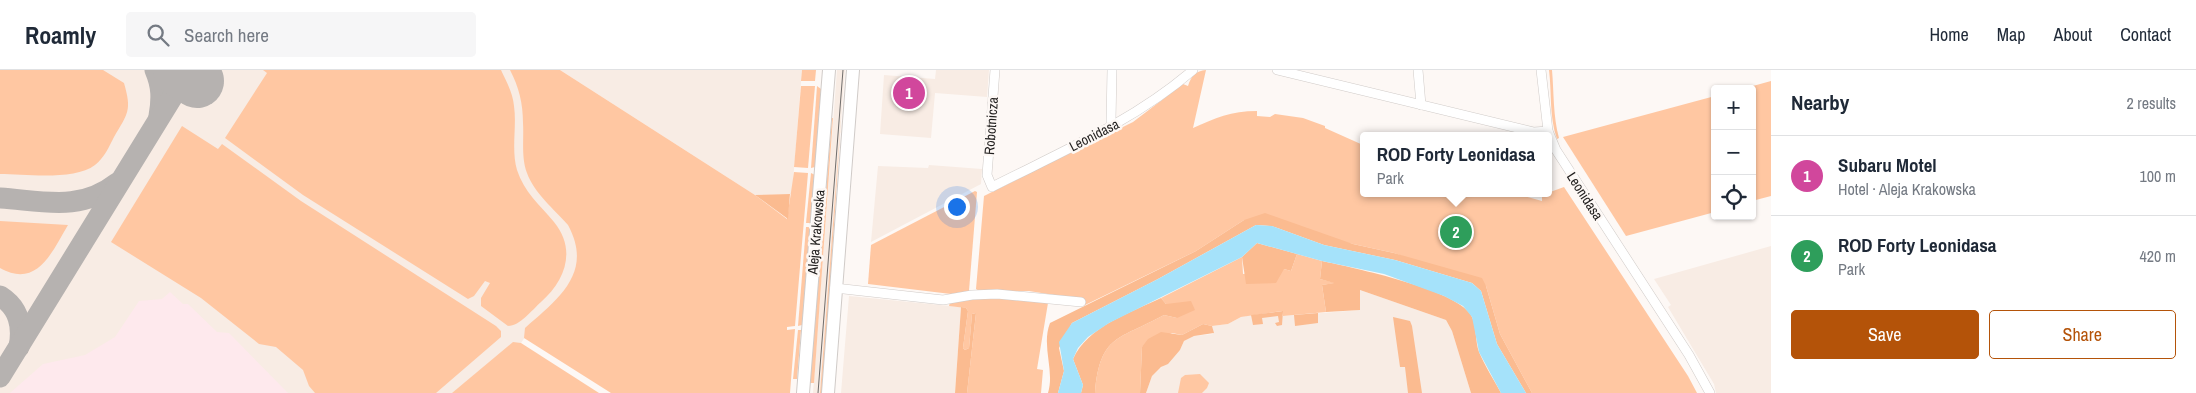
<!DOCTYPE html>
<html lang="en">
<head>
<meta charset="utf-8">
<style>
  body { margin:0; font-family:"Archivo Narrow",sans-serif; background:#f6f6f7; color:#1f2937 }
  .controls { position:absolute; right:15px; top:15px; display:grid; overflow:hidden; border-radius:5px; box-shadow:0 1px 4px #0004 }
  .controls button { width:45px; height:45px; display:grid; place-items:center; padding:0; border:0; border-bottom:1px solid #e0e1e3; background:#fff; color:#1f2937; font:25px sans-serif }
  .you { position:absolute; left:956px; top:136px; width:18px; height:18px; margin:-12px; border:4px solid #fff; border-radius:50%; background:#1a73e8; box-shadow:0 0 0 8px #1a73e833 }
  .badge { display:grid; place-items:center; width:32px; height:32px; border-radius:50%; background:#b45309; color:#fff; font-size:16px; font-weight:700 }
  .pin { position:absolute; translate:-50% -50%; border:2px solid #fff; box-shadow:0 1px 5px #0006 }
  .popup { position:absolute; left:1360px; top:62px; width:192px; height:65px; box-sizing:border-box; display:grid; place-content:center; border-radius:5px; background:#fff; filter:drop-shadow(0 1px 4px #0005); font-size:16px; white-space:nowrap; color:#747a83 }
  .popup b { font-size:19px; color:#1f2937 }
  .popup::after { content:''; position:absolute; left:50%; top:100%; margin-left:-10px; border:10px solid transparent; border-top-color:#fff }
  .list { margin:0; padding:0; list-style:none }
  h2 { display:flex; justify-content:space-between; align-items:center; height:65px; margin:0; padding:0 20px; font-size:21px }
  h2 small { font-size:16px; font-weight:400; color:#747a83 }
  .list li { display:grid; grid-template-columns:32px 1fr auto; gap:15px; align-items:center; box-sizing:border-box; height:80px; padding:0 20px; border-top:1px solid #e0e1e3 }
  .list b { display:block; font-size:19px; white-space:nowrap }
  .list p { margin:0; font-size:16px; white-space:nowrap; color:#747a83 }
  .list em { font-size:16px; font-style:normal; color:#747a83 }
  .actions { display:flex; gap:10px; padding:15px 20px }
  .actions a { flex:1; padding:11px 0; border:1px solid #b45309; border-radius:5px; text-align:center; font-size:18px; color:#b45309 }
  .actions .main { background:#b45309; color:#fff }
  .icon { flex:none; width:28px; height:28px; fill:none; stroke:currentColor; stroke-width:2; stroke-linecap:round; stroke-linejoin:round }
  .map { position:relative; flex:none; width:1771px; height:323px; overflow:hidden }
  header { display:flex; align-items:center; gap:30px; box-sizing:border-box; height:70px; padding:0 25px; background:#fff; border-bottom:1px solid #e0e1e3 }
  header strong { font-size:24px }
  nav { display:flex; gap:28px; margin-inline-start:auto; font-size:18px }
  .search { width:350px; height:45px; background:#f6f6f7; display:flex; align-items:center; gap:12px; box-sizing:border-box; padding:0 18px; border-radius:5px; color:#747a83; font-size:19px }
  main { display:flex }
  aside { flex:1; background:#fff }
  .map>svg:first-child { display:block }
  .built { fill:#f8ece4 }
  .industrial { fill:#fee9ed }
  .green { fill:#ffc7a2 }
  .forest { fill:#fbbb90 }
  .water { fill:#a5e2fa }
  .lines { fill:none; stroke-linecap:round; stroke-linejoin:round }
  .taxiway { stroke:#b6b2b0; stroke-width:21 }
  .runway { stroke:#b6b2b0; stroke-width:54 }
  .minor-casing { stroke:#d0cbc8; stroke-width:10 }
  .secondary-casing { stroke:#d0cbc8; stroke-width:14 }
  .minor { stroke:#fff; stroke-width:9 }
  .secondary { stroke:#fff; stroke-width:12 }
  .tram { stroke:#6f6c6b; stroke-width:1 }
  .labels { text-anchor:middle; stroke-width:5; stroke-linejoin:round; paint-order:stroke }
  .street-label { font-size:14px; fill:#211f1e; stroke:#fdf8f5 }
</style>
</head>
<body>
<header>
<strong>Roamly</strong>
<div class="search"><svg class="icon" aria-label="search" viewBox="0 0 24 24"><circle cx="10" cy="10" r="6"/><path d="M15 15l6 6"/></svg>Search here</div>
<nav><a>Home</a><a>Map</a><a>About</a><a>Contact</a></nav>
</header>
<main>
<div class="map">
<svg width="1771" height="323" viewBox="0 0 1771 323">
  <rect width="100%" height="100%" fill="#fdf8f5"/>
  <g class="built">
    <polygon points="0,0 557,0 579,174 576,223 525,267 521,273 518,273 462,320 462,323 0,323"/>
    <polygon points="560,0 802,0 792,124 755,125"/>
    <polygon points="837,0 845,0 820,323 813,323"/>
    <polygon points="936,0 989,0 987,27 935,23 931,68 880,64 884,5 935,9"/>
    <polygon points="929,95 982,99 981,114 871,172 878,96 928,98"/>
    <polygon points="1771,176 1771,323 1716,323 1714,314 1668,237 1671,235 1654,209"/>
    <polygon points="1360,220 1446,250 1452,261 1471,323 1146,323 1152,306 1180,280 1184,271 1194,266 1213,264 1212,256 1228,254 1241,247 1264,243 1283,246 1360,240"/>
    <polygon points="849,226 961,237 955,323 841,323"/>
  </g>
  <polygon class="industrial" points="170,222 183,234 188,234 217,262 229,263 288,323 10,323 43,294 85,285 115,267 139,231 162,229"/>
  <g class="green">
    <path d="M0 0H103L124 13C132 41 128 43 114 67 109 77 104 88 95 95 74 111 25 104 0 104Z"/>
    <path d="M263 0H501C506 11 513 23 514 36 517 56 511 80 517 100 524 122 540 135 554 152 577 180 565 211 541 232 532 240 520 256 508 256L481 236V228L490 213 485 211 474 226 468 229 303 125 225 68 267 3Z"/>
    <path d="M510 0H560L755 125 787 149 794 102 808 103 795 256 787 257V260L795 259 790 323H611L524 268 525 258C558 229 594 203 568 155 554 139 534 123 527 103 521 87 524 69 523 53 523 34 519 17 510 0Z"/>
    <polygon points="802,0 816,0 815,11 801,11"/>
    <path d="M1206 0 1193 58C1215 48 1231 41 1257 41V46L1270 47 1275 44 1303 48 1325 56V58L1363 75 1364 123H1513L1542 131V125L1564 117 1688 306 1697 323H1532L1500 264 1486 216 1394 183 1244 150 1196 181 1083 236 1079 229 1029 221H979L976 219 984 126 1133 52 1183 14 1188 16C1191 6 1196 1 1206 0Z"/>
    <path d="M1549 0H1552C1554 23 1553 46 1559 68L1557 69C1549 46 1552 24 1549 0Z"/>
    <polygon points="1771,11 1771,126 1752,131 1752,19 1742,19"/>
    <polygon points="801,16 815,16 808,98 794,97"/>
    <polygon points="817,16 821,19 815,97 811,98"/>
    <polygon points="1715,26 1715,142 1626,166 1563,67"/>
    <polygon points="832,48 833,48 814,313 810,313"/>
    <polygon points="841,49 823,323 820,323"/>
    <polygon points="182,56 218,79 222,74 301,131 496,256 501,261 501,267 436,323 315,323 309,316 303,300 276,277 259,274 201,228 111,172"/>
    <polygon points="811,103 815,105 811,153 806,153"/>
    <polygon points="975,121 977,122 969,221 951,224 868,214 871,175"/>
    <path d="M0 151 68 155C52 182 37 219 0 198Z"/>
    <polygon points="806,157 810,157 802,255 798,256"/>
    <path d="M1297 184 1322 191 1320 209 1336 213 1322 215 1326 242 1283 246 1282 241 1241 247 1228 254 1212 256 1203 254 1182 265 1172 263 1142 277 1140 323H1095C1100 264 1119 270 1164 245L1177 248 1174 234H1166L1161 228 1242 187 1243 204 1284 199 1291 201Z"/>
    <polygon points="974,227 1012,228 1048,233 1037,299 1043,300 1041,323 967,323 976,243 972,244 969,278 965,280 963,278 968,241 966,238 949,236 950,232"/>
    <polygon points="798,260 801,260 797,309 793,309"/>
    <polygon points="513,272 521,273 599,323 452,323"/>
    <polygon points="1200,304 1209,313 1207,318 1202,323 1178,323 1181,308 1185,305"/>
  </g>
  <g class="forest">
    <polygon points="790,124 788,149 755,125"/>
    <path d="M1265 143 1353 174 1394 183 1482 208 1486 216 1500 264 1532 323H1526L1497 274 1481 221 1472 213 1395 190 1324 175 1272 156 1256 155 1158 209 1072 253 1059 278 1064 301 1058 323H1048C1055 300 1041 276 1050 253L1196 181 1244 150Z"/>
    <polygon points="1257,173 1297,184 1291,201 1284,199 1276,213 1246,214 1242,187"/>
    <path d="M1322 191C1354 198 1455 219 1471 245 1477 256 1475 271 1479 282 1485 296 1494 310 1501 323H1471L1452 261 1446 250 1360 220V240L1326 242 1322 215 1334 213 1320 209Z"/>
    <path d="M1161 228 1166 234 1191 231 1195 240 1177 248 1164 245C1119 270 1100 264 1095 323H1081L1083 315 1073 289C1088 256 1130 243 1161 228Z"/>
    <polygon points="961,237 966,238 968,241 963,278 965,280 969,278 972,244 976,243 967,323 955,323"/>
    <polygon points="1283,241 1282,255 1277,256 1275,253 1279,252 1278,246 1262,248 1263,254 1253,255 1251,245"/>
    <polygon points="1318,243 1318,253 1295,256 1294,245"/>
    <polygon points="1393,247 1410,251 1412,256 1422,323 1408,323 1405,297 1400,297"/>
    <polygon points="1203,254 1212,256 1214,263 1194,266 1184,271 1180,280 1168,294 1161,297 1152,306 1146,323 1140,323 1142,277 1148,269 1161,262 1182,265"/>
  </g>
  <polygon class="water" points="1256,155 1272,156 1324,175 1395,190 1472,213 1481,221 1497,274 1526,323 1501,323 1479,282 1472,247 1463,236 1444,226 1384,204 1322,191 1257,173 1242,187 1109,253 1088,267 1078,278 1073,289 1083,315 1081,323 1058,323 1064,301 1059,272 1072,253 1158,209"/>
  <g class="lines">
    <g class="taxiway">
      <path d="M155 0C162 16 162 29 159 46"/>
      <path d="M0 128C44 131 80 142 117 113"/>
      <path d="M0 226C19 238 23 256 19 277"/>
      <polyline points="0,307 189,0"/>
    </g>
    <polyline class="runway" points="180,0 197,11"/>
    <g class="minor-casing">
      <g id="minor">
        <path d="M995 0 987 105 992 117C1061 82 1134 51 1193 0"/>
        <polyline points="1112,0 1111,51 1112,56"/>
        <polyline points="1277,0 1534,62 1548,61"/>
        <polyline points="1418,0 1421,35"/>
        <polyline points="1541,0 1548,61 1556,80 1689,285 1710,323"/>
        <polyline points="835,218 943,230 972,225 997,224 1081,232"/>
      </g>
    </g>
    <g class="secondary-casing">
      <g id="secondary">
        <polyline points="803,323 829,0"/>
        <polyline points="828,323 853,0"/>
      </g>
    </g>
    <use href="#minor" class="minor"/>
    <use href="#secondary" class="secondary"/>
    <polyline class="tram" points="818,323 843,0"/>
  </g>
  <g class="labels">
    <g class="street-label">
      <text transform="translate(991 56) rotate(-86)" y="5">Robotnicza</text>
      <text transform="translate(1094 65) rotate(-27)" y="5">Leonidasa</text>
      <text transform="translate(1585 126) rotate(57)" y="5">Leonidasa</text>
      <text transform="translate(816 162) rotate(-85)" y="5">Aleja Krakowska</text>
    </g>
  </g>
</svg>
<div class="controls">
<button>+</button>
<button>−</button>
<button><svg class="icon" aria-label="locate" viewBox="0 0 24 24"><circle cx="12" cy="12" r="6"/><path d="M12 2v4M12 18v4M2 12h4M18 12h4"/></svg></button>
</div>
<div class="you"></div>
<div class="pin badge" style="left:909px;top:23px;background:#d1479c">1</div>
<div class="pin badge" style="left:1456px;top:162px;background:#2e9e5b">2</div>
<div class="popup"><b>ROD Forty Leonidasa</b>Park</div>
</div>
<aside>
<h2>Nearby<small>2 results</small></h2>
<ul class="list">
<li><span class="badge" style="background:#d1479c">1</span><div><b>Subaru Motel</b><p>Hotel · Aleja Krakowska</p></div><em>100 m</em></li>
<li><span class="badge" style="background:#2e9e5b">2</span><div><b>ROD Forty Leonidasa</b><p>Park</p></div><em>420 m</em></li>
</ul>
<div class="actions"><a class="main">Save</a><a>Share</a></div>
</aside>
</main>
</body>
</html>
